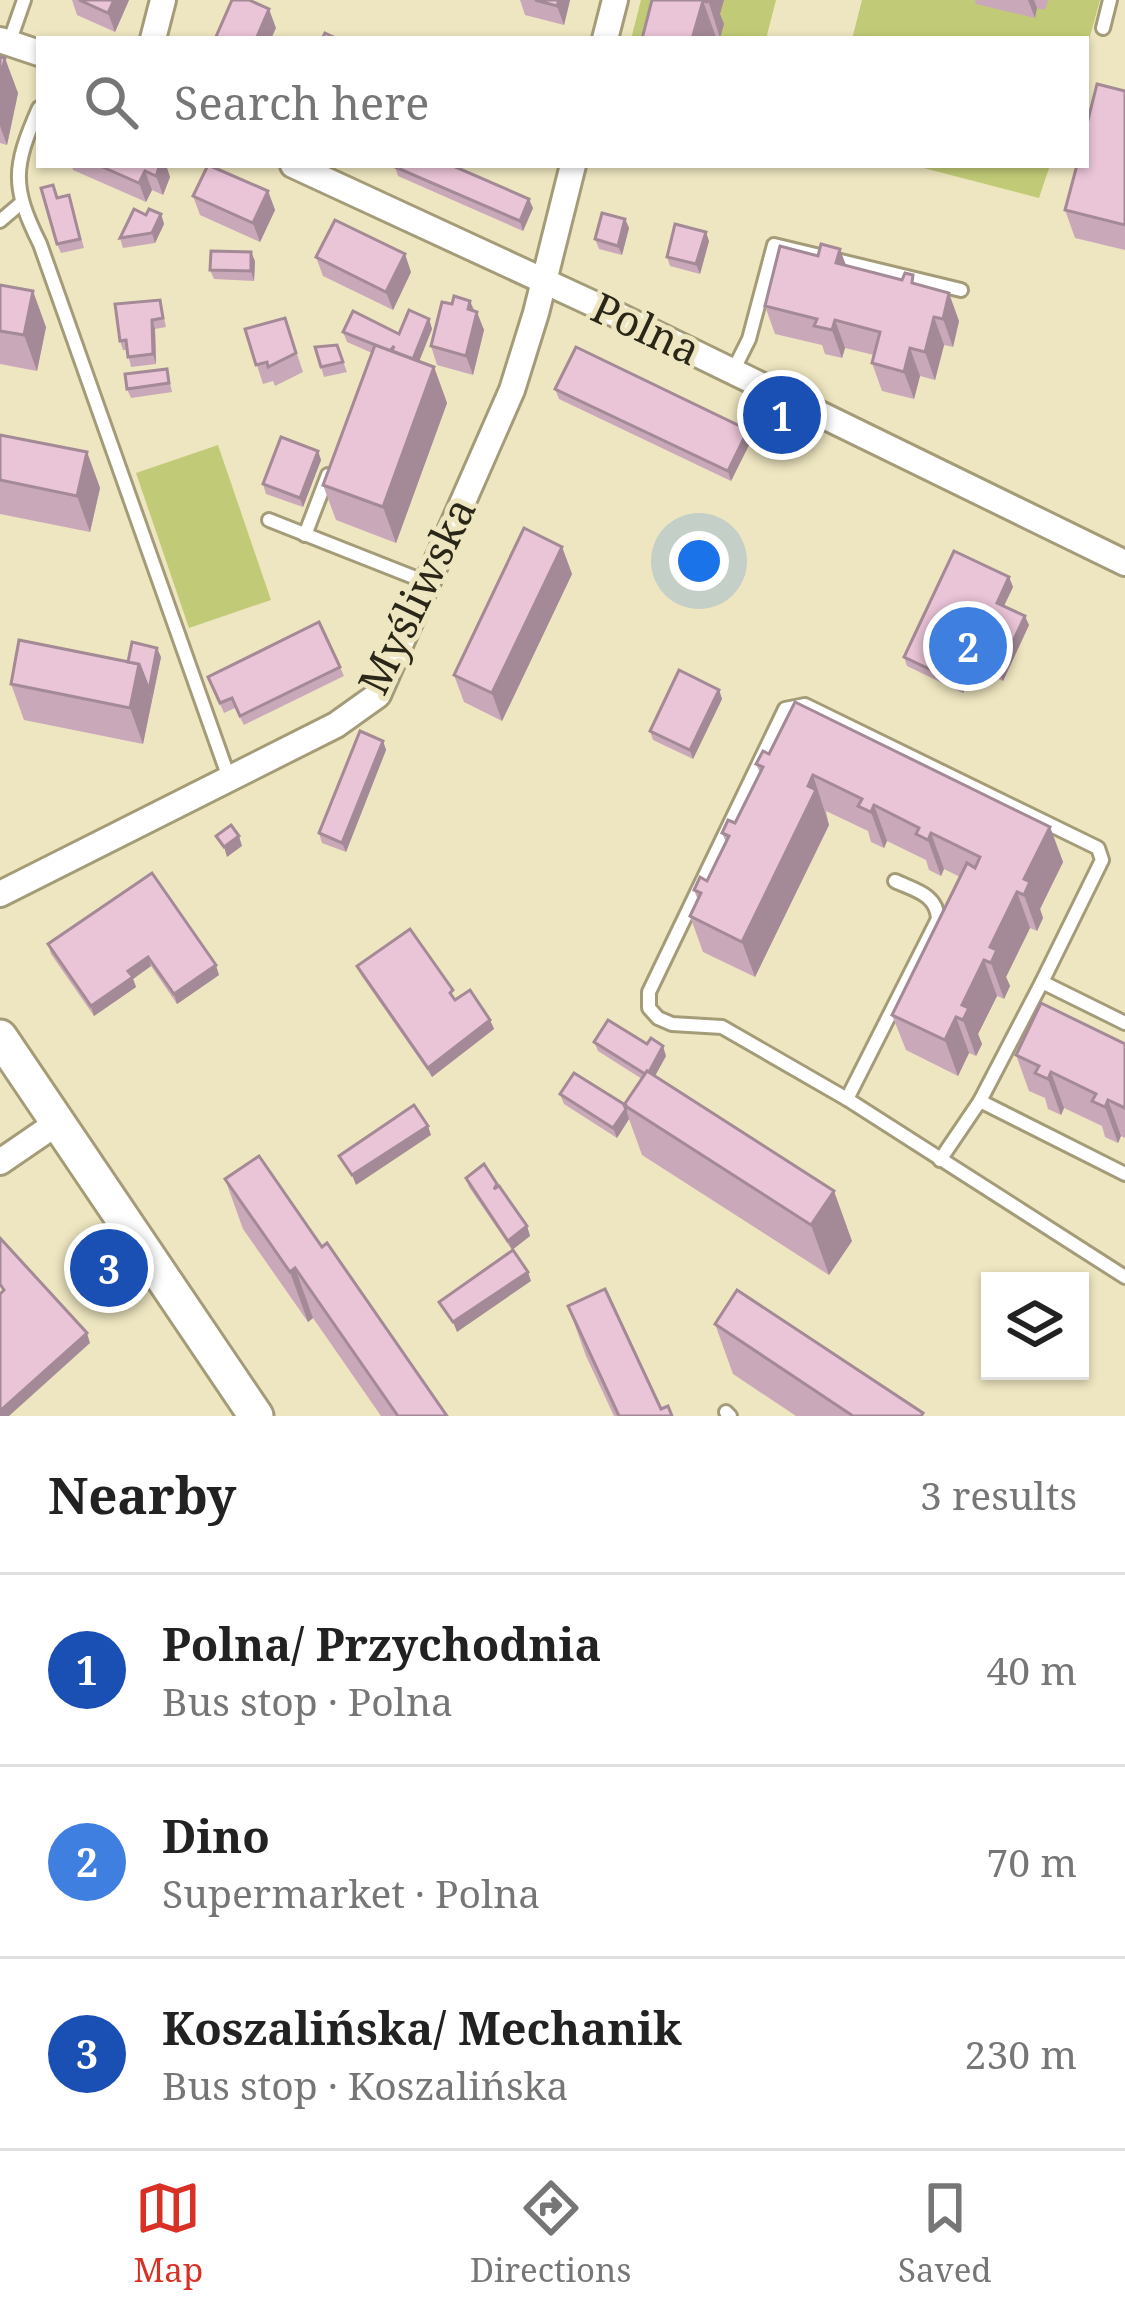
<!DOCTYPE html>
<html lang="en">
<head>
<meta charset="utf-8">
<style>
  body { margin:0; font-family:"Noto Serif",serif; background:#f6f6f6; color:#222 }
  .controls { position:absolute; right:36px; bottom:36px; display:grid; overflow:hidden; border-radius:0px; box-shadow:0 3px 9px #0004 }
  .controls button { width:108px; height:108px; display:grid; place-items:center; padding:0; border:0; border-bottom:3px solid #e0e0e0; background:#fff; color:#222; font:60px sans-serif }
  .you { position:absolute; left:699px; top:561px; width:42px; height:42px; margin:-30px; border:9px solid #fff; border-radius:50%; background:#1a73e8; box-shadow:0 0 0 18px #1a73e833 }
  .badge { display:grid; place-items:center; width:78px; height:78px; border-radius:50%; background:#d93025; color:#fff; font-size:39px; font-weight:700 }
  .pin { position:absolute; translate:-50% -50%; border:6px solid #fff; box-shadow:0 3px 12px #0006 }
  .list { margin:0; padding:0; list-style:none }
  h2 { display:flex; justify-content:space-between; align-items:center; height:156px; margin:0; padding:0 48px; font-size:51px }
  h2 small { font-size:39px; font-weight:400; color:#767676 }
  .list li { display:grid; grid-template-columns:78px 1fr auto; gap:36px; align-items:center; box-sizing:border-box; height:192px; padding:0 48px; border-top:3px solid #e0e0e0 }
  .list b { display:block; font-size:45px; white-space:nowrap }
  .list p { margin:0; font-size:39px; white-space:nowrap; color:#767676 }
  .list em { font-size:39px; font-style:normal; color:#767676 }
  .icon { flex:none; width:66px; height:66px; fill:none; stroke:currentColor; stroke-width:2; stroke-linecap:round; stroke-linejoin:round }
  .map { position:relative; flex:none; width:1125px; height:1416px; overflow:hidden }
  .search { position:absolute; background:#fff; box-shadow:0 3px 9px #0004; left:36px; right:36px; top:36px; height:132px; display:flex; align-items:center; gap:30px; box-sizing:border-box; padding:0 42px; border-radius:0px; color:#767676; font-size:45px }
  .sheet { height:732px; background:#fff }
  nav { display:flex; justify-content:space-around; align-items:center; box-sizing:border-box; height:168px; border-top:3px solid #e0e0e0; background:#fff; font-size:33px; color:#767676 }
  nav a { display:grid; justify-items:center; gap:6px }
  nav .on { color:#d93025 }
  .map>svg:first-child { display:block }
  .green { fill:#c1cb77 }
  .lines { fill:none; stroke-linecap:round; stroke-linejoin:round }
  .lane-casing { stroke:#a49c79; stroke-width:18 }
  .street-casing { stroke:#a49c79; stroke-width:30 }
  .secondary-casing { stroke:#a49c79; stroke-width:39 }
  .lane { stroke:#fff; stroke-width:12 }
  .street { stroke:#fff; stroke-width:24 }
  .secondary { stroke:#fff; stroke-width:33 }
  .wall { fill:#c9a9b9 }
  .shaded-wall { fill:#a48996 }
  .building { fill:#eac4d7; stroke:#a48996; stroke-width:3 }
  .labels { text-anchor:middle; stroke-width:10; stroke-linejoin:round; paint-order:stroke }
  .street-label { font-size:42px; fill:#2a2719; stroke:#eee6c0 }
</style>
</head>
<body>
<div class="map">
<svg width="1125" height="1416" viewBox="0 0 1125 1416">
  <rect width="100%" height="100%" fill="#eee6c0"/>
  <g class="green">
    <polygon points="641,0 776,0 766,39 631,39"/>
    <polygon points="862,0 1100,0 1086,51 1086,39 852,39"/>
    <polygon points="912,165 1050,165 1039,198"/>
    <polygon points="218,445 271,600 189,628 136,473"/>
  </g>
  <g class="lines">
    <g class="lane-casing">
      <g id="lane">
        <polyline points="1103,28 1110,0"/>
        <polyline points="9,43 24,0"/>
        <path d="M39 108C13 167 11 186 40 244L229 778"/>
        <polyline points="0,221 20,204"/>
        <polyline points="733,371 749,339 774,245 961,290"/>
        <polyline points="269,520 426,582"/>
        <polyline points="305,535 328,475"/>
        <path d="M895 881C914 890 937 894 938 919L847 1099 1125 1277"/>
        <polyline points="847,1099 722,1027 672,1024 658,1018 649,1008 649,992 785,709 805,705 1098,848 1102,860 1042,982 1125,1023"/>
        <polyline points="980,1101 1125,1174"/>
        <polyline points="940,1160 980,1101 1042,982"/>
        <polyline points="726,1412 730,1416"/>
      </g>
    </g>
    <g class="street-casing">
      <g id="street">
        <polyline points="153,39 163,0"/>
        <polyline points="605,39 615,0"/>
        <polyline points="0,40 39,53"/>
        <polyline points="293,165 611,312 1125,563"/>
        <polyline points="0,894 336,725 378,695 512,390 536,313 573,165"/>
        <polyline points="0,1162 57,1123"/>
      </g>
    </g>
    <g class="secondary-casing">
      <polyline id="secondary" points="0,1037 256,1416"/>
    </g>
    <use href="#lane" class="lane"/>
    <use href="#street" class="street"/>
    <use href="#secondary" class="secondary"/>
  </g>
  <g class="wall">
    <polygon points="72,0 129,0 115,32 77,15"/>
    <polygon points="520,0 570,0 564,25 525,15"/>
    <polygon points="652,0 724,0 720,14 724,24 720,38"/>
    <polygon points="975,0 1048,0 1045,10 1037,8 1035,18 976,4"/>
    <polygon points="0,57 18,93 7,145 0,143"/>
    <polygon points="1125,91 1125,250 1075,238 1065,210"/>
    <polygon points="72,165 166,165 170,177 163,195 152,190 146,202 73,170"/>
    <polygon points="395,167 533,208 523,231 398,176"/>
    <polygon points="268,191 275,210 260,242 200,215 193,196"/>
    <polygon points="69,195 84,248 61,253 57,244 58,198"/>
    <polygon points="161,214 164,224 155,243 123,248 120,238 146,215"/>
    <polygon points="625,219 629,228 622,255 599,249 595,239"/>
    <polygon points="709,241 700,274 670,266 667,257"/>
    <polygon points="316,257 411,272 393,310 323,276"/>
    <polygon points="255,261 254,281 214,279 210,270"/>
    <polygon points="846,265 916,284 959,321 953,347 944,345 935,380 920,376 914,399 882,391 872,363 874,355 845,348 842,358 825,354 822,345 775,334 765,306"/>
    <polygon points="0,285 46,327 37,371 0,364"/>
    <polygon points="160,300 166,327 155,329 156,364 131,367 127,350 123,350 120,341"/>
    <polygon points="470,301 484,330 473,375 437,365 431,346 452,304"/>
    <polygon points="285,318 303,372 275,386 273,381 263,384 245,329"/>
    <polygon points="429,319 432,329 419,362 434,367 447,403 396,543 336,520 323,485 372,353 347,342 343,332 399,334"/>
    <polygon points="337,345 347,372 324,377 315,347"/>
    <polygon points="167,369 172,392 131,398 127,389"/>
    <polygon points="555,389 752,439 731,481 559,399"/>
    <polygon points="0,435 87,452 100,488 90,532 0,514"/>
    <polygon points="318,451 321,460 303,507 266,494 263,484"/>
    <polygon points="562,547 572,574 502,721 464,702 454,675"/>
    <polygon points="1009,577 1013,587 1004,606 1029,625 1003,681 975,668 963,693 907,666 904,657"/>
    <polygon points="161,657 143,744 24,720 11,684"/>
    <polygon points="340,667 344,676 244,725 235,708 224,713 208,677"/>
    <polygon points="719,690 722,699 693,759 653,740 650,731"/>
    <polygon points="383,741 386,750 346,852 322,843 319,833"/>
    <polygon points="769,754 1050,827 1063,862 1040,909 1043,918 1037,931 1030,928 1006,977 1010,986 1004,999 997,996 978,1034 982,1044 976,1056 969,1053 958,1076 906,1050 892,1015 960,877 944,869 941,876 929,870 926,860 887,841 884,848 871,842 868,831 826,811 829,825 755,977 703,952 690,916 698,900 694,890 707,881 726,842 722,833 735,823 760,773 756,764"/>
    <polygon points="152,873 219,975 177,1004 151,966 133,979 136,987 94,1016 51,954 48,944"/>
    <polygon points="357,966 457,999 490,1020 494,1029 432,1077 361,975"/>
    <polygon points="594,1042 666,1056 655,1076 852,1241 829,1275 642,1155 629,1119 617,1138 564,1104 560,1094 624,1105 642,1079 598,1051"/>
    <polygon points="1125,1044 1125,1138 1121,1136 1118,1143 1105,1137 1102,1126 1064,1108 1061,1115 1048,1109 1045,1098 1029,1091 1016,1055"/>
    <polygon points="466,1178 498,1186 527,1226 530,1236 512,1250 469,1187"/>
    <polygon points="225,1179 322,1247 447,1416 381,1416 313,1318 308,1322 243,1229"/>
    <polygon points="568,1306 661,1409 672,1416 614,1416 586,1356"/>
    <polygon points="715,1324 924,1416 796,1416 733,1374"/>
  </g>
  <g class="shaded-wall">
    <polygon points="114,0 129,0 115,32 108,13"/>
    <polygon points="559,0 570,0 564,25 557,6"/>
    <polygon points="708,0 724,0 720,14 724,24 720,38"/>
    <polygon points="1028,0 1034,0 1037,8 1035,18"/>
    <polygon points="703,1 716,37 715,39 692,39"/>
    <polygon points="269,9 276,28 271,39 256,39"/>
    <polygon points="5,58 18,93 7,145 0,126 0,79"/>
    <polygon points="157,165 166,165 170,177 163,195 156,176"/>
    <polygon points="145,171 152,190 146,202 139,183"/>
    <polygon points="268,191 275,210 260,242 253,223"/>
    <polygon points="529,199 533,208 523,231 520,221"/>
    <polygon points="161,214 164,224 155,243 152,233"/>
    <polygon points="625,219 629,228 622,255 618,246"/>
    <polygon points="706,232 709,241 700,274 696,264"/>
    <polygon points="840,249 850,276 836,263"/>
    <polygon points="251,252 255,261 254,281 251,271"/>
    <polygon points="405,254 411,272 393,310 386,292"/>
    <polygon points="33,291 46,327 37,371 24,335"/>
    <polygon points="949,293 959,321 953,347 943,319"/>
    <polygon points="470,301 476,317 477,312 484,330 473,375 466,356"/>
    <polygon points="934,317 944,345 935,380 925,352"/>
    <polygon points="429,319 432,329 412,379 408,370"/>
    <polygon points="152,320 155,329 156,364 153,354"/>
    <polygon points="835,320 845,348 842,358 832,330"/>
    <polygon points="910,348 920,376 914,399 904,372"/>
    <polygon points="434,367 447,403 396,543 383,507"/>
    <polygon points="748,430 752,439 731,481 728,471"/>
    <polygon points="318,451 321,460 303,507 300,498"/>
    <polygon points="87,452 100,488 90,532 77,496"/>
    <polygon points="562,547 572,574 502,721 492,693"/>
    <polygon points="1009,577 1013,587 1001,612 997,603"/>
    <polygon points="1025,616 1029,625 1003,681 999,671"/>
    <polygon points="157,648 161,657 152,700 149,690"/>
    <polygon points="971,658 975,668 963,693 959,683"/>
    <polygon points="139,664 152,700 143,744 130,708"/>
    <polygon points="719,690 722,699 693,759 690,750"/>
    <polygon points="383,741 386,750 346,852 342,843"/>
    <polygon points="813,775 829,825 755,977 742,942"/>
    <polygon points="874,805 887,841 884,848 871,812"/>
    <polygon points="1050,827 1063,862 1040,909 1043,918 1037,931 1024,895 1024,879"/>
    <polygon points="931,833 944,869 941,876 928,840"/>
    <polygon points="239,836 242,846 227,857 224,847"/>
    <polygon points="1017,892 1030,928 1006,977 1010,986 1004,999 991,963 990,947"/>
    <polygon points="148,957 151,966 133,979 136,987 94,1016 91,1006 128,971"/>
    <polygon points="984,960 997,996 978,1034 982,1044 976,1056 963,1020 962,1005"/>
    <polygon points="216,965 219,975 177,1004 174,994"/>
    <polygon points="956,1017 969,1053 958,1076 945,1040"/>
    <polygon points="490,1020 494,1029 432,1077 428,1068"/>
    <polygon points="663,1046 666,1056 650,1085 647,1075"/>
    <polygon points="1051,1072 1064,1108 1061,1115 1048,1079"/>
    <polygon points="1108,1100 1121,1136 1118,1143 1105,1107"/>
    <polygon points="626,1109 629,1119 617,1138 613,1128"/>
    <polygon points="428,1126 431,1135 356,1185 352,1175"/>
    <polygon points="834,1191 852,1241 829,1275 811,1225"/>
    <polygon points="527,1226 530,1236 512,1250 508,1241"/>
    <polygon points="295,1268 313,1318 308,1322 290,1272"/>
    <polygon points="528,1272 531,1281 457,1332 453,1322"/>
    <polygon points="87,1333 90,1343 9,1416 0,1416 0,1411"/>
  </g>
  <g class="building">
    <polygon points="79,0 114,0 108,13"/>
    <polygon points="232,0 249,0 269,9 256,39 215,39"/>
    <polygon points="535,0 559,0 557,6"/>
    <polygon points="652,0 708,0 707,2 703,1 692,39 642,39"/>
    <polygon points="325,33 338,39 322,39"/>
    <polygon points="0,57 5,58 0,79"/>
    <polygon points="1097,84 1125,91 1125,225 1065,210 1077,165 1086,165 1086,128"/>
    <polygon points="98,165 160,165 156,176 145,171 139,183"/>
    <polygon points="208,165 268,191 253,223 193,196"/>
    <polygon points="396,165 451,165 529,199 520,221 395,167"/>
    <polygon points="53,185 57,198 69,195 80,239 57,244 41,188"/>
    <polygon points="134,209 146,215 149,209 161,214 152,233 120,238"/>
    <polygon points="602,213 625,219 618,246 595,239"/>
    <polygon points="335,220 405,254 386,292 316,257"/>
    <polygon points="675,224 706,232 696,264 667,257"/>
    <polygon points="821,244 840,249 836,263 902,280 905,273 913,275 912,283 949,293 943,319 934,317 925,352 910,348 904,372 872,363 880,332 835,320 832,330 814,326 817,319 765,306 780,246 818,256"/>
    <polygon points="211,251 251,252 251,271 210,270"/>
    <polygon points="0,285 33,291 24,335 0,331"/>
    <polygon points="454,296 470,301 468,309 477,312 466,356 431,346 442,302 452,304"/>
    <polygon points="160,300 163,318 152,320 153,354 128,357 126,340 120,341 115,304"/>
    <polygon points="409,310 429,319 413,359 392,351 394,346 390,351 343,332 353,311 399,334"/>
    <polygon points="285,318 296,353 268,367 267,362 256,365 245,329"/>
    <polygon points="337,345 343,362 321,367 315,347"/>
    <polygon points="375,345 434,367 383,507 323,485"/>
    <polygon points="576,347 748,430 728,471 555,389"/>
    <polygon points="167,369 169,383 127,389 125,374"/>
    <polygon points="0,435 87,452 77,496 0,480"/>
    <polygon points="281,437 318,451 300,498 263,484"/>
    <polygon points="524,528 562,547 492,693 454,675"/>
    <polygon points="954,551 1009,577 997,603 1025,616 999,671 971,658 959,683 904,657"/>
    <polygon points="319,622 340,667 240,716 232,698 220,703 208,677"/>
    <polygon points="19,640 139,664 130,708 11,684"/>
    <polygon points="132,642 157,648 149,690 139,664 128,662"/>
    <polygon points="679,670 719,690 690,750 650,731"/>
    <polygon points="795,702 1050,827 1024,879 1030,882 1024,895 1017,892 990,947 997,950 991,963 984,960 962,1005 969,1008 963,1020 956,1017 945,1040 892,1015 967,863 975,868 980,857 931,833 928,840 916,834 919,828 874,805 871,812 858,806 862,799 813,775 808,786 816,790 742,942 690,916 701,893 694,890 700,877 707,881 729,836 722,833 728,820 735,823 763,767 756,764 763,751 769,754"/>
    <polygon points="360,731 383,741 342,843 319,833"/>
    <polygon points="231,825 239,836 224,847 216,836"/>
    <polygon points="152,873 216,965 174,994 148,957 128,971 133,977 91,1006 48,944"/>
    <polygon points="410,929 453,990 450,993 455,1000 470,990 490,1020 428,1068 357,966"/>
    <polygon points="1041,1003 1125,1044 1125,1108 1108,1100 1105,1107 1092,1101 1096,1094 1051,1072 1048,1079 1035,1073 1039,1066 1016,1055"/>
    <polygon points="608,1020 647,1044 651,1038 663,1046 649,1072 647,1071 645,1074 594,1042"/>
    <polygon points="647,1071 834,1191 811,1225 624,1105"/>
    <polygon points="574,1073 627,1106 624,1105 626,1109 613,1128 560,1094"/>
    <polygon points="414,1105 428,1126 352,1175 339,1156"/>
    <polygon points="259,1156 322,1247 327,1243 447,1416 398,1416 295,1268 290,1272 225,1179"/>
    <polygon points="484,1164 497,1184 494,1189 499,1186 527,1226 508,1241 466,1178"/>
    <polygon points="0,1238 87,1333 0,1411 0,1294 4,1290 0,1284"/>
    <polygon points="513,1250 528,1272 453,1322 439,1302"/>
    <polygon points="605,1289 661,1409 668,1406 672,1416 619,1416 568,1306"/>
    <polygon points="737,1290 923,1413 921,1416 853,1416 715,1324"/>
  </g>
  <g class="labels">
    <g class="street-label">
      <text transform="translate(646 329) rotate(25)" y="15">Polna</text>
      <text transform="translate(417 596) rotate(-64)" y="15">Myśliwska</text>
    </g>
  </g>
</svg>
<div class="controls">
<button><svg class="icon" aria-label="layers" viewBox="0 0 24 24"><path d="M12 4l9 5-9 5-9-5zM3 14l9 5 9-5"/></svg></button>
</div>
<div class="you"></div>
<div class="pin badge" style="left:782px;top:415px;background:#1a4fb4">1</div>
<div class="pin badge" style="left:968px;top:646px;background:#3f7fe0">2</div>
<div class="pin badge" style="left:109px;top:1268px;background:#1a4fb4">3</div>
<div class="search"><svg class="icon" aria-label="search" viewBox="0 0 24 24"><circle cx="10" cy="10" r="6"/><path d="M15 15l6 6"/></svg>Search here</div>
</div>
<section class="sheet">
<h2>Nearby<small>3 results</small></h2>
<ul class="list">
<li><span class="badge" style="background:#1a4fb4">1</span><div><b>Polna/ Przychodnia</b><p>Bus stop · Polna</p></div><em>40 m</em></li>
<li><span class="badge" style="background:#3f7fe0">2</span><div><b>Dino</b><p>Supermarket · Polna</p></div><em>70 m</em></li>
<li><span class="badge" style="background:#1a4fb4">3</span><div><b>Koszalińska/ Mechanik</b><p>Bus stop · Koszalińska</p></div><em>230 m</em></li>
</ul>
</section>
<nav>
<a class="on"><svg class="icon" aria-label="map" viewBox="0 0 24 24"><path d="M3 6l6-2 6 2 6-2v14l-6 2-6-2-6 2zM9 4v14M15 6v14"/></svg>Map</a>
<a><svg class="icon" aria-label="directions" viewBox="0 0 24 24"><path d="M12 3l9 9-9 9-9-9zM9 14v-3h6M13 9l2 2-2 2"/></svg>Directions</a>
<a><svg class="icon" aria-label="saved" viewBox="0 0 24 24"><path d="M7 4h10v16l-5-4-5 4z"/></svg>Saved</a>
</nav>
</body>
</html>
